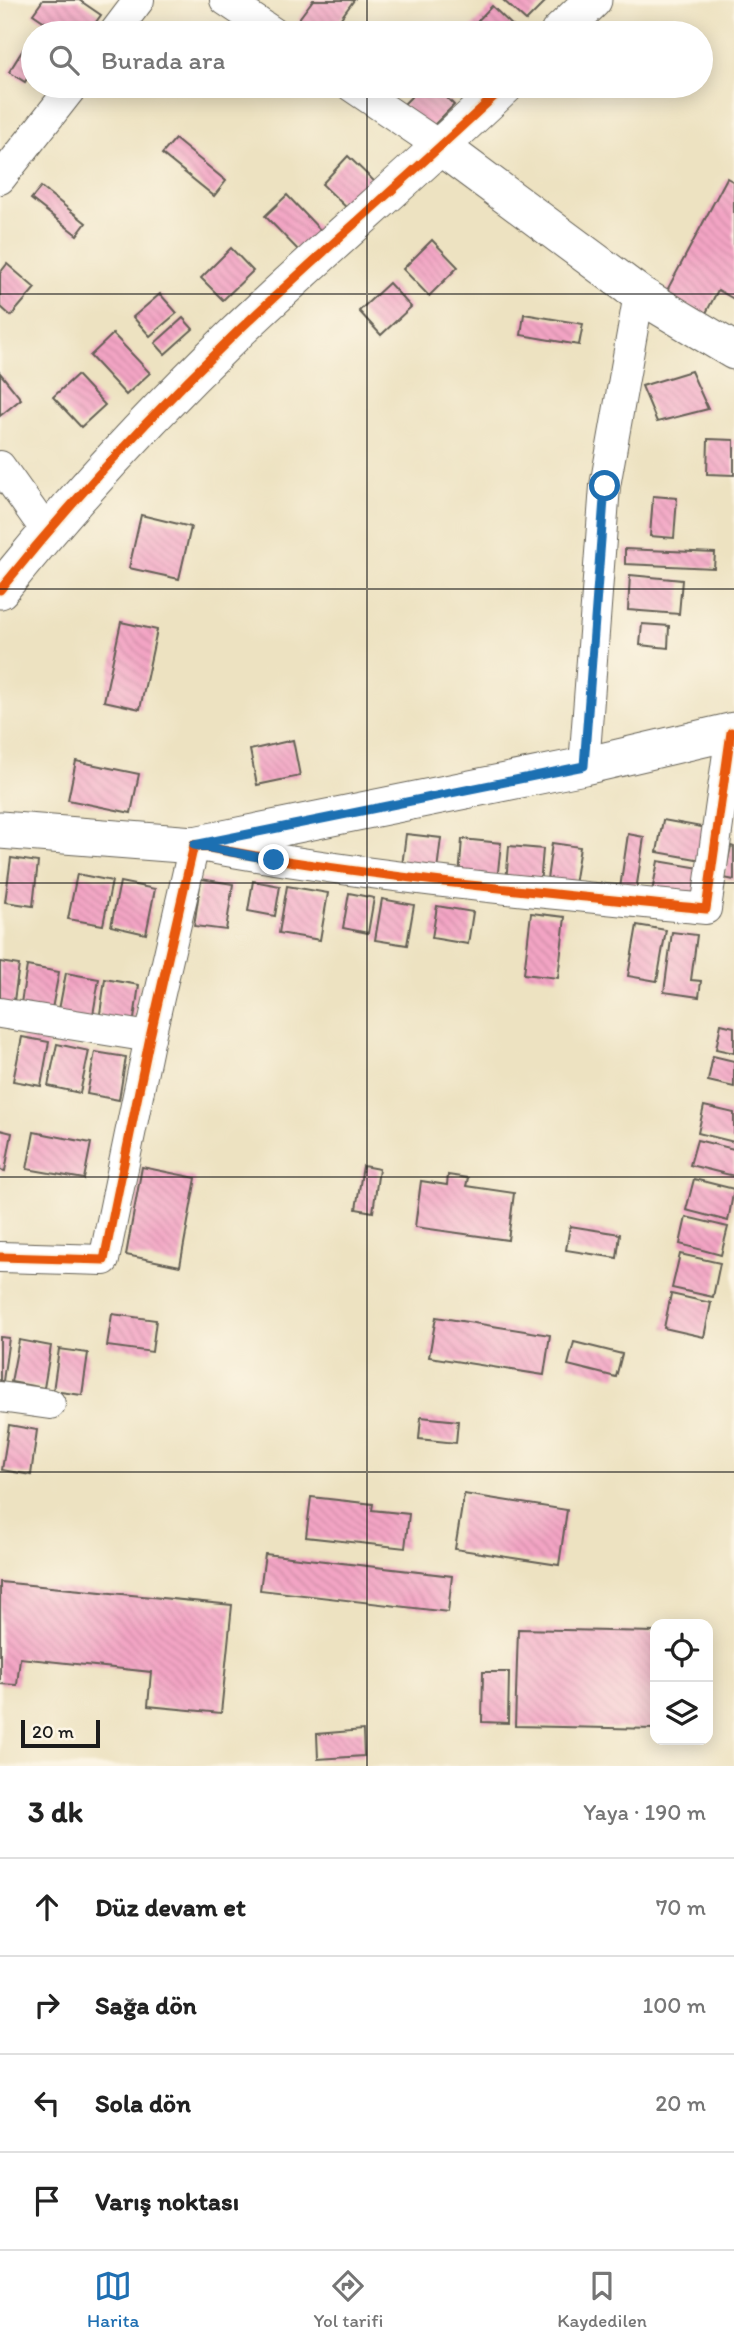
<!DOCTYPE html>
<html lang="tr">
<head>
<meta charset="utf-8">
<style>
  body { margin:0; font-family:Itim,sans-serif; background:#f2f2f2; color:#222 }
  .controls { position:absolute; right:21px; bottom:21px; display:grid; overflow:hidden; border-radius:14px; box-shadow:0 4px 18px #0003 }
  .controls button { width:63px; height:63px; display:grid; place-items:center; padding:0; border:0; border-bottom:2px solid #e0e0e0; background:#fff; color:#222; font:35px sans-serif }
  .scale { position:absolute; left:21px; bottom:18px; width:79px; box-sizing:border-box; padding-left:7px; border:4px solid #1c1c1c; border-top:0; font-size:19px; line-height:24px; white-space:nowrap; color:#1c1c1c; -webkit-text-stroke:5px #fcf5e5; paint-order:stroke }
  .stop { position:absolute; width:21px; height:21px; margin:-16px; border:5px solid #1f6fb2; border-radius:50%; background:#fff }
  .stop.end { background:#1f6fb2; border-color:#fff; box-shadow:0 2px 7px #0008 }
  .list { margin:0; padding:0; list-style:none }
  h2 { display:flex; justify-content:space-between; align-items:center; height:91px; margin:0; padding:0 28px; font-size:30px }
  h2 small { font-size:23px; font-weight:400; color:#767676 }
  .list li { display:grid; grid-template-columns:46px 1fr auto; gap:21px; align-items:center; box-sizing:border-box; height:98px; padding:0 28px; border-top:2px solid #e0e0e0 }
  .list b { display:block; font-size:26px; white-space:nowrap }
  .list em { font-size:23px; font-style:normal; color:#767676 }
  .icon { flex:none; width:38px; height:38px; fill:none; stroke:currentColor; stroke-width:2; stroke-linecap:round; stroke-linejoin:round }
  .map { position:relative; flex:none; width:734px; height:1766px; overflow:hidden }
  .search { position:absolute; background:#fff; box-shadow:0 4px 18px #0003; left:21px; right:21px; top:21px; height:77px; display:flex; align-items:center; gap:18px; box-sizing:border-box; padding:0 24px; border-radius:38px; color:#767676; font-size:26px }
  .sheet { height:483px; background:#fff }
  nav { display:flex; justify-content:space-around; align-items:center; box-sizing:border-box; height:98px; border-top:2px solid #e0e0e0; background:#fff; font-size:19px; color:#767676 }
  nav a { display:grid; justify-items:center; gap:4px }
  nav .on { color:#1f6fb2 }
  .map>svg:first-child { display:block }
  .building { fill:url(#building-back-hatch) }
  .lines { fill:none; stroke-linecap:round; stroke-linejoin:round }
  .minor-casing { stroke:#656156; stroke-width:32 }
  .tertiary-casing { stroke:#656156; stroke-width:39 }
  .minor { stroke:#fff; stroke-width:30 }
  .tertiary { stroke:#fff; stroke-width:37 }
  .cycleway-casing { stroke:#fcf5e5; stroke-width:13 }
  .cycleway { stroke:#e8590c; stroke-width:9 }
  .route { stroke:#1f6fb2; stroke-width:9 }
  .grid { fill:none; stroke:#1c1c1c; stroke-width:2; stroke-opacity:0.55 }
</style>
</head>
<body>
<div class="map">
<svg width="734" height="1766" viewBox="0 0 734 1766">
  <defs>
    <pattern id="building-back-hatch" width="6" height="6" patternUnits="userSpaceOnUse" patternTransform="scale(1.75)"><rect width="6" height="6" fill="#f3a4c4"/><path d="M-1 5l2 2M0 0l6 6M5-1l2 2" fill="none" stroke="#d08da8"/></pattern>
  </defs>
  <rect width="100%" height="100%" fill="#fcf5e5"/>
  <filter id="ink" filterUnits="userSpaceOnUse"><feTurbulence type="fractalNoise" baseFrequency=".0143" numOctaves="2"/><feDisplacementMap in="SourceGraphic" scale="14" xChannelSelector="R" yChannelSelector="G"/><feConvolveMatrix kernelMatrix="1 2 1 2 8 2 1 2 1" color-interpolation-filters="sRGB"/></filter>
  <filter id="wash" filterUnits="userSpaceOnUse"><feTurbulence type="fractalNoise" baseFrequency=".00686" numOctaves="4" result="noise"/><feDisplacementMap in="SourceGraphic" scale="28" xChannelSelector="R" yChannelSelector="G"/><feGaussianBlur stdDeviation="1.57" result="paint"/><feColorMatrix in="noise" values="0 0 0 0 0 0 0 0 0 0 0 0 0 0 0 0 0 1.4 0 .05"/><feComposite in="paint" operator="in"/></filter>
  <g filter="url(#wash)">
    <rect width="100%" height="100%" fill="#ede2c1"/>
    <g id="blocks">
      <g class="building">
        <polygon points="43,0 79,0 101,15 88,33 61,33 33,14"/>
        <polygon points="313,0 354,0 330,33 316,33 298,20"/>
        <polygon points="503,0 543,0 545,2 526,21"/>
        <polygon points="492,6 520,33 467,32"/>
        <polygon points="24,48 33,54 33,69 25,82 9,72"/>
        <polygon points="422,86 435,86 454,105 428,131 403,105"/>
        <polygon points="175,139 226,181 214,196 162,154"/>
        <polygon points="348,156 377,184 351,212 322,184"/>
        <polygon points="727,178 734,182 734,299 718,290 705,315 665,294"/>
        <polygon points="41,187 86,223 77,235 31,199"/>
        <polygon points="287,195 324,234 303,255 265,216"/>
        <polygon points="432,240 458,267 429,296 403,269"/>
        <polygon points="231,248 253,271 223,300 201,278"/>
        <polygon points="7,264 35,288 11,316 0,306 0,273"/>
        <polygon points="389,283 411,307 381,335 359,311"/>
        <polygon points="160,294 177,313 150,336 133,317"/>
        <polygon points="524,314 583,324 579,345 521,335"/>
        <polygon points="183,318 193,329 165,354 155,343"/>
        <polygon points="113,334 150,373 126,395 90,356"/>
        <polygon points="691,371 708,409 657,422 642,386"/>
        <polygon points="0,373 21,399 0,416"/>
        <polygon points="77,375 105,405 81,427 53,397"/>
        <polygon points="708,439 734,440 734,475 707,474"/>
        <polygon points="653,496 677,498 674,538 650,536"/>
        <polygon points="141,515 191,527 179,579 129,568"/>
        <polygon points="625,549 715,553 714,568 625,564"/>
        <polygon points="630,575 682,580 679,614 628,610"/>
        <polygon points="121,622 157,630 140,709 104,701"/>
        <polygon points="642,624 669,626 668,648 640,645"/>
        <polygon points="293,740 300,776 257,785 250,750"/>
        <polygon points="76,761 139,774 131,813 68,800"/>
        <polygon points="663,820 707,828 702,860 657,852"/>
        <polygon points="406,834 441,838 437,870 402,866"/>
        <polygon points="628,834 644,837 636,891 620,888"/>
        <polygon points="462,839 501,843 497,881 459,878"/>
        <polygon points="552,843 580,847 573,891 546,887"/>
        <polygon points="509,846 543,849 540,885 506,883"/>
        <polygon points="731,846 734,847 734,880 724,878"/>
        <polygon points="11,858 38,862 33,906 5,902"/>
        <polygon points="658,861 700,868 695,899 652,892"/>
        <polygon points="77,874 112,881 103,925 68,919"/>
        <polygon points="201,879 233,884 226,930 194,926"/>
        <polygon points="253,881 280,886 275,916 248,911"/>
        <polygon points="120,882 155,889 146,934 111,926"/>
        <polygon points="287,886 328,893 320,940 279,933"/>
        <polygon points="349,893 374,898 368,933 343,928"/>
        <polygon points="382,899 414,905 407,945 375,940"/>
        <polygon points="437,906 473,912 468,944 432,938"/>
        <polygon points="531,913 565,917 558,978 524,974"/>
        <polygon points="637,925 666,930 657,981 628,976"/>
        <polygon points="672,932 697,935 691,980 701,981 699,997 664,992"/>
        <polygon points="0,962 19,965 13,1008 0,1006"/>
        <polygon points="27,966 59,972 51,1014 20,1009"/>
        <polygon points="66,973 99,979 92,1021 58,1015"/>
        <polygon points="105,979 139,985 133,1026 99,1021"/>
        <polygon points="721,1024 734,1027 734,1053 716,1049"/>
        <polygon points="22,1037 49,1042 41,1086 13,1081"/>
        <polygon points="57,1044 89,1051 80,1093 48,1086"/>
        <polygon points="95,1052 126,1057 119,1100 87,1094"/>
        <polygon points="713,1056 734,1061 734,1087 708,1081"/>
        <polygon points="704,1106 734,1113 734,1142 698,1133"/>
        <polygon points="0,1130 12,1133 5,1171 0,1170"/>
        <polygon points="34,1132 91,1143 84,1179 27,1169"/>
        <polygon points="697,1140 734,1149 734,1176 690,1165"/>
        <polygon points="363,1166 379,1169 373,1212 356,1209"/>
        <polygon points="142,1167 196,1178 180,1266 126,1255"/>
        <polygon points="448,1175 468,1178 466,1186 514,1193 508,1240 415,1227 421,1181 447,1185"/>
        <polygon points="694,1179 734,1189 728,1221 686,1210"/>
        <polygon points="686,1217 728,1227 721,1255 680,1244"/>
        <polygon points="570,1226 620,1234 617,1258 566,1250"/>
        <polygon points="680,1254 720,1263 713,1297 672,1288"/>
        <polygon points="671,1294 711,1303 704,1337 664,1328"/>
        <polygon points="112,1314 156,1320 152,1352 107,1346"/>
        <polygon points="436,1317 550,1335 544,1375 429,1357"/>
        <polygon points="0,1337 9,1338 3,1381 0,1381"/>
        <polygon points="19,1340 51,1346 44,1388 11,1382"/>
        <polygon points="574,1342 622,1354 616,1377 568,1365"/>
        <polygon points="59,1349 88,1353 82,1395 53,1391"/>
        <polygon points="421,1417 458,1421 456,1443 419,1439"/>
        <polygon points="9,1425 37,1430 31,1475 2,1470"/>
        <polygon points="464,1494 567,1510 559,1565 455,1549"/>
        <polygon points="311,1497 373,1504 372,1510 409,1514 405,1548 306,1537"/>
        <polygon points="265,1554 452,1576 448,1612 260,1590"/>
        <polygon points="0,1582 232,1605 221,1713 148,1706 151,1672 20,1658 17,1685 0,1684"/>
        <polygon points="518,1629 655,1632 655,1729 515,1726"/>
        <polygon points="483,1672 509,1672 508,1723 482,1722"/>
        <polygon points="363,1730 364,1756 318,1759 317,1734"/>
      </g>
    </g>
  </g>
  <g filter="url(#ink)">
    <use href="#blocks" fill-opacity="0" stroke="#656156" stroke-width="2"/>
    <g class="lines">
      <g class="minor-casing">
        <g id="minor">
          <polyline points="225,0 274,33"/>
          <polyline points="114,33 139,0"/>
          <polyline points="351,86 441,147"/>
          <polyline points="0,179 73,86"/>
          <polyline points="0,466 47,532"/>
          <polyline points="584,766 605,486 639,294"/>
          <polyline points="0,1013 150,1037"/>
          <path d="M0 1257 104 1260 150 1037 194 845C363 877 535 892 706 909L731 732"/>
          <polyline points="0,1397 50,1404"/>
        </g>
      </g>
      <g class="tertiary-casing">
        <g id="tertiary">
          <polyline points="559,33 593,0"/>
          <polyline points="441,147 639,294 734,351"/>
          <path d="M0 590C73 499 152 414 236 333 324 249 417 170 505 86"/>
          <polyline points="0,830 194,845 584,766 734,731"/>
        </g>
      </g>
      <use href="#minor" class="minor"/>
      <use href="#tertiary" class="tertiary"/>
      <g class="cycleway-casing">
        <g id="cycleway">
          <path d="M0 590C73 499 152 414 236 333 324 249 417 170 505 86"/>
          <path d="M0 1257 104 1260 150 1037 194 845C363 877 535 892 706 909L731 732"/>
        </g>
      </g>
      <use href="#cycleway" class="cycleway"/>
    </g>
  </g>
  <g class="lines" filter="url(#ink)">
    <polyline class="route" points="274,860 194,845 584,766 605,486"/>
  </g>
  <path class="grid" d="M367 0V33M367 86V1766M0 294H734M0 589H734M0 883H734M0 1177H734M0 1472H734"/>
</svg>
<div class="controls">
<button><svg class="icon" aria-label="locate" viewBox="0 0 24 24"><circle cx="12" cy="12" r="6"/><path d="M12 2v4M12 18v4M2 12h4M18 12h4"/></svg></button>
<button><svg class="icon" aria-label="layers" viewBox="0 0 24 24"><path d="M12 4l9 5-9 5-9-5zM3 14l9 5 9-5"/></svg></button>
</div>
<div class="scale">20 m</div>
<div class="stop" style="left:605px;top:486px"></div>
<div class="stop end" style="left:274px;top:860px"></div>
<div class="search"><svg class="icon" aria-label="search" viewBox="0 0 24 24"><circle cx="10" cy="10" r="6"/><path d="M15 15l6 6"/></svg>Burada ara</div>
</div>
<section class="sheet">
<h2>3 dk<small>Yaya · 190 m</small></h2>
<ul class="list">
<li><svg class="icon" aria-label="ahead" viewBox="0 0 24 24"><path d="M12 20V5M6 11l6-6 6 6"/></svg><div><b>Düz devam et</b></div><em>70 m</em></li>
<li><svg class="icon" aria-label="right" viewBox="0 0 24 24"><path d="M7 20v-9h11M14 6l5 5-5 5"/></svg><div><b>Sağa dön</b></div><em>100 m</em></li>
<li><svg class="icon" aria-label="left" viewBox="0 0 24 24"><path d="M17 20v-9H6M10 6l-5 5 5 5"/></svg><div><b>Sola dön</b></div><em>20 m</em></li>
<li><svg class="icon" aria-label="arrive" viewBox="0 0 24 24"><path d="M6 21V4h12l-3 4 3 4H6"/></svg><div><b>Varış noktası</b></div></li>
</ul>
</section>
<nav>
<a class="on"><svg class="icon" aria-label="map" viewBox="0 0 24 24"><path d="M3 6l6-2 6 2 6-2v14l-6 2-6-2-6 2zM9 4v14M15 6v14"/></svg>Harita</a>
<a><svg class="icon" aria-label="directions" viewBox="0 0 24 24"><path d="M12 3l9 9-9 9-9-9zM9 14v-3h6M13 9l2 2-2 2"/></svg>Yol tarifi</a>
<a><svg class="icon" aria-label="saved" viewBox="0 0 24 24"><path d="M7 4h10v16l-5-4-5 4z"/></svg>Kaydedilen</a>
</nav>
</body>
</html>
